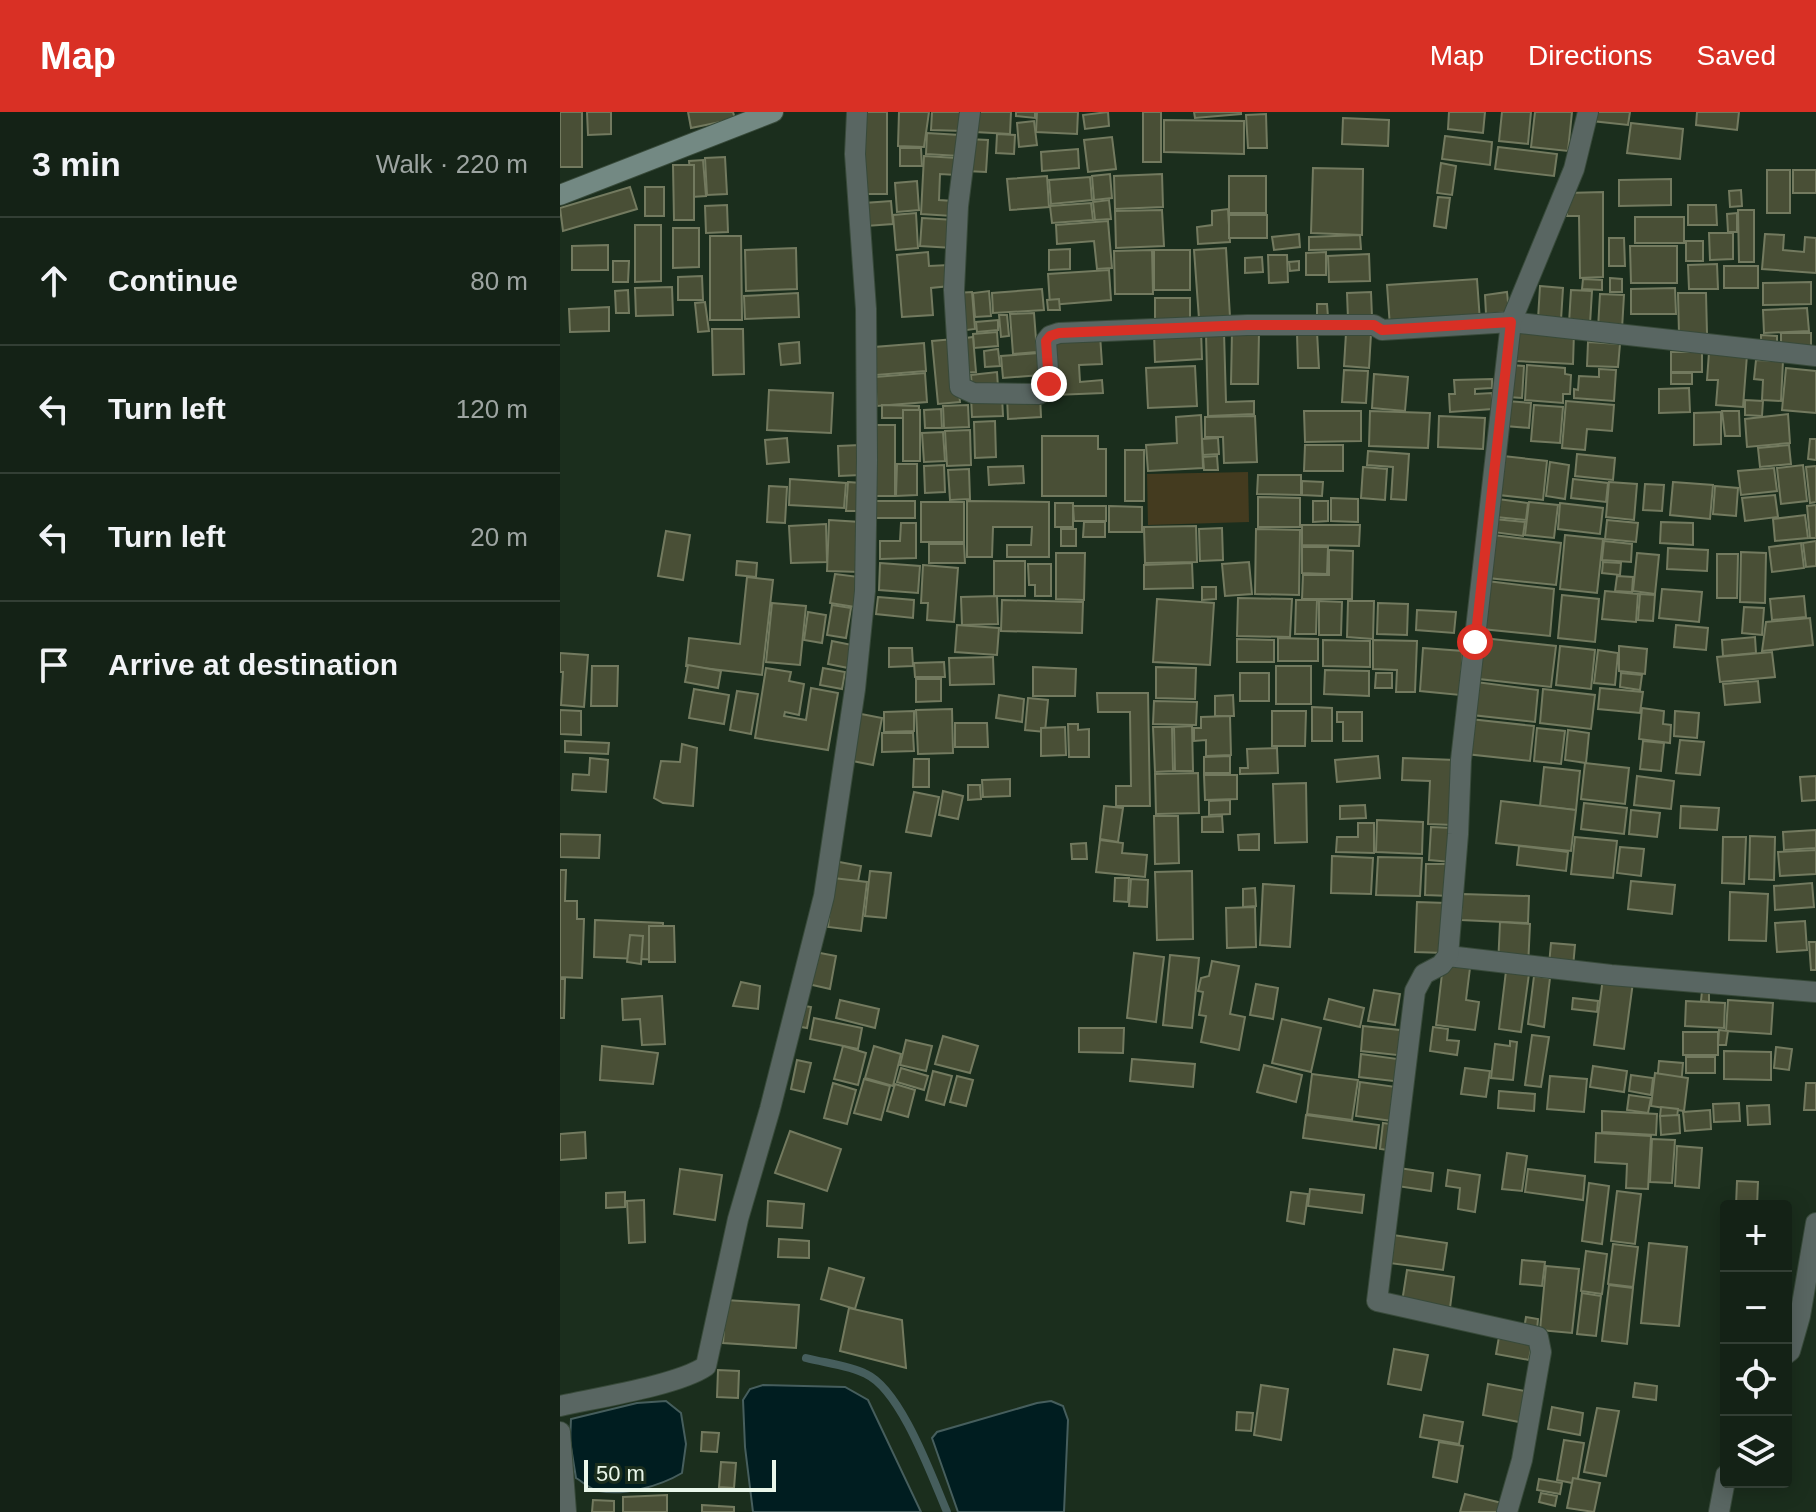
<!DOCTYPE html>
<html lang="en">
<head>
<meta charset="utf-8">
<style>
  body { margin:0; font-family:Helvetica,sans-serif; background:#212f23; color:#f1f3f6 }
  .controls { position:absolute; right:24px; bottom:24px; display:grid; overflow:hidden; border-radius:8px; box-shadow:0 4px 20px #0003 }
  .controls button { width:72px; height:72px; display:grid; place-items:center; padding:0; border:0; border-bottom:2px solid #333f35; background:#142216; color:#f1f3f6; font:40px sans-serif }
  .scale { position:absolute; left:24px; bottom:20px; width:192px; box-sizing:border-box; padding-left:8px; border:4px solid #e9f6ea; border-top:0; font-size:22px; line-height:28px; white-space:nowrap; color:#e9f6ea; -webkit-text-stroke:6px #1b2e1d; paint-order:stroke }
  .stop { position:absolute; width:24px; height:24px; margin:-18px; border:6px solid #d93025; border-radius:50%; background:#fff }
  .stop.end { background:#d93025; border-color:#fff; box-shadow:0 2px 8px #0008 }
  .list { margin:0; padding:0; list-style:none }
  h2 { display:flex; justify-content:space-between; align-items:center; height:104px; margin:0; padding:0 32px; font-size:34px }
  h2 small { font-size:26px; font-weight:400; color:#9da4a1 }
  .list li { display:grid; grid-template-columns:52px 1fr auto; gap:24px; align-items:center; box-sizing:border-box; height:128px; padding:0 32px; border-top:2px solid #333f35 }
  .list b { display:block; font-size:30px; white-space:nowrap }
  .list em { font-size:26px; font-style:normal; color:#9da4a1 }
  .icon { flex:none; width:44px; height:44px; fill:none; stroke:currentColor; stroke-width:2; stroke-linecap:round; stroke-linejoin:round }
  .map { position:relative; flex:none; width:1256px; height:1400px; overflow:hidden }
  header { display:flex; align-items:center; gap:48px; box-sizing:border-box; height:112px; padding:0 40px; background:#d93025; color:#fff }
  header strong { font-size:38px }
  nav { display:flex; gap:44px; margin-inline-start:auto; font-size:28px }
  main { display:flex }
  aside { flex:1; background:#142216 }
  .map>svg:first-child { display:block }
  .green { fill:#443b1f }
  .water { fill:#001d20; stroke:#465e5d; stroke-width:2 }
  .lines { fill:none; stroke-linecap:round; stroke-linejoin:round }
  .stream { stroke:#465e5d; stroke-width:8 }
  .building { fill:#494f36; stroke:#737a5f; stroke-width:2 }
  .minor-casing { stroke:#384a3a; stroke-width:22 }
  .secondary-casing { stroke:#384a3a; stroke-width:22 }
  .minor { stroke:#596662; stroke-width:20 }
  .secondary { stroke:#738983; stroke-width:20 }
  .route { stroke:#d93025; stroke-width:10 }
</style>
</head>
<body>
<header>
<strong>Map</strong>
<nav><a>Map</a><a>Directions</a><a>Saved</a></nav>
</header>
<main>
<aside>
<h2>3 min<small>Walk · 220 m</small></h2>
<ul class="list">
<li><svg class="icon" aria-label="ahead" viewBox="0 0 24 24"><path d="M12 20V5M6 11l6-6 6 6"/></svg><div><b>Continue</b></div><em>80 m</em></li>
<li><svg class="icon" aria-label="left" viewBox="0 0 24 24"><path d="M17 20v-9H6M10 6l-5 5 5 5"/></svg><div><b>Turn left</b></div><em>120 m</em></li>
<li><svg class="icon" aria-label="left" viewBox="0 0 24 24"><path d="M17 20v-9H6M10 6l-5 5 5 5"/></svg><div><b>Turn left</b></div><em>20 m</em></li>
<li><svg class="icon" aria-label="arrive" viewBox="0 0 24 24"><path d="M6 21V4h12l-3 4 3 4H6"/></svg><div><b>Arrive at destination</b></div></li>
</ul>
</aside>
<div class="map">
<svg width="1256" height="1400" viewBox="0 0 1256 1400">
  <rect width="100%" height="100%" fill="#1b2e1d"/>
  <polygon class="green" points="688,360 689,410 588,413 587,362"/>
  <g class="water">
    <polygon points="203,1273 285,1275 308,1288 361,1400 193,1400 185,1335 183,1288 190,1277"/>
    <path d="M106 1289 121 1301 126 1332 122 1361C100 1374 65 1384 39 1379 31 1378 23 1370 16 1366L10 1329 11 1307 77 1291Z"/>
    <polygon points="491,1289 503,1294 508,1308 504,1400 398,1400 372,1326 377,1320 477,1291"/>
  </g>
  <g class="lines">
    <path class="stream" d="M246 1246C265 1251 289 1253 306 1262 341 1278 372 1365 387 1400"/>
  </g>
  <g class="building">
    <rect x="0" y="0" width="22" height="55"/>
    <polygon points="27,0 51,0 51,22 28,23"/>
    <polygon points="128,0 173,0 175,7 131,16"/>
    <rect x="302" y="0" width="25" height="82"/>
    <polygon points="339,0 369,0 364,35 338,34"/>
    <polygon points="372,0 404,0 403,19 371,18"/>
    <polygon points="416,0 451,0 450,22 415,20"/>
    <polygon points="456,0 475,0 475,6 456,4"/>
    <polygon points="477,0 518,0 517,22 476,20"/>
    <polygon points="548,0 549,14 525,17 523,3"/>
    <rect x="583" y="0" width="18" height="50"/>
    <polygon points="634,0 681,0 681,2 635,6"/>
    <polygon points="889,0 925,0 923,21 888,17"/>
    <polygon points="942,0 971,0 968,32 939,29"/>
    <polygon points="975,0 1012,0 1008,39 971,35"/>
    <polygon points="1033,0 1070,0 1068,13 1032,9"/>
    <polygon points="1137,0 1179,0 1177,18 1136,13"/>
    <polygon points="706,2 707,36 688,36 686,3"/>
    <polygon points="783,6 829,8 828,34 782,32"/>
    <polygon points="604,8 684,9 684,42 604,40"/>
    <polygon points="474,9 477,33 459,35 457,11"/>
    <polygon points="1071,11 1123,17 1120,47 1067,41"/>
    <polygon points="367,21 400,23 399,44 366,42"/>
    <polygon points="437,22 455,23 454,42 436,41"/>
    <polygon points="885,24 932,30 930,53 882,47"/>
    <polygon points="552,25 556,57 528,60 524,28"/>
    <polygon points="408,27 428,28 426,60 406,59"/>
    <polygon points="938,35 997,42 994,64 935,57"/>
    <polygon points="340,36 361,36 362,54 340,54"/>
    <polygon points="518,37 519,56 482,59 481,40"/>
    <polygon points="364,44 397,46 396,63 380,62 379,88 393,89 392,104 361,102"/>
    <polygon points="165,45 167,82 147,83 145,46"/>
    <polygon points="143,48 146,84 132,85 129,49"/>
    <polygon points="881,51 896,54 892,83 877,81"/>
    <polygon points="113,53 134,53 134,108 114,108"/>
    <polygon points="753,56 803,57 802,123 751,121"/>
    <rect x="1207" y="58" width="23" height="43"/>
    <rect x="1233" y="58" width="23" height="23"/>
    <polygon points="550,62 552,86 534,88 532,64"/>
    <polygon points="602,62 603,95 555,97 554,64"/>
    <polygon points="487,64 489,95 450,98 447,67"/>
    <rect x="669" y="64" width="37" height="37"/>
    <polygon points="530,65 532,88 491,92 489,68"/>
    <polygon points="1111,67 1111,93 1059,94 1059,68"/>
    <polygon points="357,69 359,98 337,100 335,71"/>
    <polygon points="70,75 77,97 3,119 0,96"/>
    <rect x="85" y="75" width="19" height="29"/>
    <polygon points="1181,78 1182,94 1170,95 1169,79"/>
    <polygon points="1043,80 1043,165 1020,166 1019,104 1007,104 1007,81"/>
    <polygon points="878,85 890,86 886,116 874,114"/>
    <polygon points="549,88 551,107 535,108 533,90"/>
    <polygon points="331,89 333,112 306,114 304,91"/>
    <polygon points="531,91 533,108 492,111 490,94"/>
    <polygon points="167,93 168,120 146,121 145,94"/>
    <polygon points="1128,93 1156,93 1157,113 1128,113"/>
    <polygon points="668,97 670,130 638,132 637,115 652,113 652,99"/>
    <polygon points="602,98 604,134 556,136 555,99"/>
    <polygon points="1178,98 1194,98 1194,150 1179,150"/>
    <polygon points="356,101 358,136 336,138 333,103"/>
    <polygon points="1177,101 1177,120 1168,120 1167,102"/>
    <rect x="669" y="103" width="38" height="23"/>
    <rect x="1075" y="105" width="49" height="26"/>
    <polygon points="362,106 395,108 393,136 360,134"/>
    <polygon points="548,109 552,156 537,157 534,129 497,132 496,113"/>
    <polygon points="75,113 101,113 101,169 75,170"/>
    <polygon points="113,116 139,116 139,155 113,156"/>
    <polygon points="1149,121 1173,121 1173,147 1150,148"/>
    <polygon points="739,122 740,135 714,138 712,125"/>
    <polygon points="1205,122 1224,123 1223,138 1244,140 1245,125 1256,126 1256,161 1202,157"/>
    <polygon points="800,123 801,137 749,138 749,125"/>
    <polygon points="150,124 181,124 182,208 150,208"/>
    <polygon points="1049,126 1064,126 1065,154 1049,154"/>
    <rect x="1126" y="129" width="17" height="20"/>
    <polygon points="48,133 48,158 12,158 12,134"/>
    <polygon points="1070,134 1117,134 1117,171 1071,171"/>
    <polygon points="236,136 237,177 186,179 185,138"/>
    <polygon points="666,136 670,205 639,207 634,138"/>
    <polygon points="510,137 510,157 489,158 489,138"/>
    <polygon points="592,138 593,182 555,182 554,139"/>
    <rect x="594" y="138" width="36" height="40"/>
    <polygon points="368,140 369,154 389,153 390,174 371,176 373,203 342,205 337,143"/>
    <polygon points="766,140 766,163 746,163 746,141"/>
    <polygon points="809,142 810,169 769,170 768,144"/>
    <polygon points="708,143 727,143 728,170 709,171"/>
    <polygon points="702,145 703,160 685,161 685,146"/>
    <polygon points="53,149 69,149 68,170 53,170"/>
    <polygon points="739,149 739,158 730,159 729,150"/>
    <polygon points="1157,152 1158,177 1129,177 1128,153"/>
    <rect x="1164" y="154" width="34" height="22"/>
    <polygon points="549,158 551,188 490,193 488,162"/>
    <polygon points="142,164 143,188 118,188 118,165"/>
    <polygon points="1050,166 1062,167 1062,180 1050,180"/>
    <polygon points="917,167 920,209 830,215 827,173"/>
    <polygon points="1023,167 1042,168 1042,178 1022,177"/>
    <polygon points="1251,170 1251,192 1203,193 1203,171"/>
    <polygon points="980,174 1003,176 1001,208 978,207"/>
    <polygon points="112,175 113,203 76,204 75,176"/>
    <polygon points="1115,176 1116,202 1071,202 1071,177"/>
    <polygon points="482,177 484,198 433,201 432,181"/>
    <polygon points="68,178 69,201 56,201 55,179"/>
    <polygon points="1011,178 1032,179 1030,212 1009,211"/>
    <polygon points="429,179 431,204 415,205 413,181"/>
    <polygon points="412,180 415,217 399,219 396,181"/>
    <polygon points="811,180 812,205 788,207 787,181"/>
    <polygon points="947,180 949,200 926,202 925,183"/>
    <polygon points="238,181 239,205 185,207 184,184"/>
    <polygon points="1118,181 1146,181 1147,222 1119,222"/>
    <polygon points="1040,182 1064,183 1062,217 1038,216"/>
    <polygon points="595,186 630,186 630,208 595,209"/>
    <polygon points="499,187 500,198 488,198 487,188"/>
    <polygon points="145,190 149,219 138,220 135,191"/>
    <polygon points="757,192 767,192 768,205 757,206"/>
    <polygon points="49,195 49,219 10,220 9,197"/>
    <polygon points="1247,196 1249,219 1204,221 1203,198"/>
    <polygon points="474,201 477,240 453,242 450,202"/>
    <polygon points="439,203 447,203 449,224 441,225"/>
    <polygon points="438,208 438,218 417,220 416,210"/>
    <polygon points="958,216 1014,220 1013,252 956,249"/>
    <polygon points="152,217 183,217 184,262 153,263"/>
    <polygon points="641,218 642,247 595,250 594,220"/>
    <polygon points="672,219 699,220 698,272 671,272"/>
    <polygon points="437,220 438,234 414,236 413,222"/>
    <polygon points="664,220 666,290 694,289 694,302 648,304 646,221"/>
    <polygon points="757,220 759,256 738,256 737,221"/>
    <polygon points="786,221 811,222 809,256 784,254"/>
    <rect x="1221" y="221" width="30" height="16"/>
    <polygon points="540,223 542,252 519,253 520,270 542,268 543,281 495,283 492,225"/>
    <polygon points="1201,223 1217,224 1217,235 1201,235"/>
    <polygon points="413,225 416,260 401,261 398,227"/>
    <polygon points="394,227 400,290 378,292 372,229"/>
    <polygon points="239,230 240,251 221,253 219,232"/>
    <polygon points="1028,230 1060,232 1058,255 1027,254"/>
    <polygon points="364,231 366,259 316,263 314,235"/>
    <polygon points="438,237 440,254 425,255 424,239"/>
    <rect x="1111" y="240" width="31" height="20"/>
    <polygon points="1149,240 1187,243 1183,295 1156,293 1158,268 1147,268"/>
    <polygon points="479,241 481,263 443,266 441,244"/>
    <polygon points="1196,248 1223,249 1221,289 1202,288 1203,268 1194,267"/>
    <polygon points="950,253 964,254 962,286 948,285"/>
    <polygon points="967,253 1005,256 1005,262 1011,263 1010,282 1003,282 1003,291 965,288"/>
    <polygon points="635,254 637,294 588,296 586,256"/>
    <polygon points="1226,256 1256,259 1256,301 1222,298"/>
    <polygon points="1039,257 1056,258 1054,289 1014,286 1014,277 1018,278 1019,264 1039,265"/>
    <polygon points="784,258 808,259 806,291 782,290"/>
    <polygon points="437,260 438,275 412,277 411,263"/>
    <polygon points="365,261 367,290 317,294 315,265"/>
    <rect x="1111" y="261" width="21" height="11"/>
    <polygon points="814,262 848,265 845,299 812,296"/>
    <polygon points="932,267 932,276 915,277 915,282 932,281 933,297 890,300 889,282 895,282 894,268"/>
    <polygon points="1129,276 1130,300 1099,301 1099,277"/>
    <polygon points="209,278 273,281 271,321 207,318"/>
    <polygon points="480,283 481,305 448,307 447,285"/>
    <polygon points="442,284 443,304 412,305 411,285"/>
    <polygon points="1185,288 1203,289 1202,304 1185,303"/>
    <polygon points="947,289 971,291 969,316 945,314"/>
    <polygon points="1006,289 1054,293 1052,319 1027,317 1025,338 1002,336"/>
    <polygon points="322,293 359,294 358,317 343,317 343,306 322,306"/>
    <polygon points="408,293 409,315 384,316 383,294"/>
    <polygon points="974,293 1003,295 1000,331 971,329"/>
    <polygon points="381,297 382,316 365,316 364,298"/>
    <rect x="343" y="298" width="17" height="51"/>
    <polygon points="744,299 801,299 801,329 745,330"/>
    <polygon points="810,299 870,301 868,336 809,334"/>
    <polygon points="1162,299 1179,299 1180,324 1165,324"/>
    <polygon points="1161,300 1161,332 1134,333 1134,301"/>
    <polygon points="1228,302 1230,331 1187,335 1185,307"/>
    <polygon points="641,303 643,356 588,359 586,333 617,331 616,305"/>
    <polygon points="695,304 697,350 664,351 663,325 645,325 645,305"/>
    <polygon points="879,304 925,306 923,337 878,335"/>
    <polygon points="435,309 436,345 415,346 414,310"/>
    <rect x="310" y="313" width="25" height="71"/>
    <polygon points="410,318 411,353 387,354 385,319"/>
    <polygon points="383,320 385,349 364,350 362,321"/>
    <polygon points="482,324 538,324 538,337 546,337 546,384 482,384"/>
    <polygon points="227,326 229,350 207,352 205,328"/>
    <polygon points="658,326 659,342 643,343 642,327"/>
    <polygon points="1250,327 1256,327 1256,348 1248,347"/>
    <polygon points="300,333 301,363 279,364 278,334"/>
    <polygon points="745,333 783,333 783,359 744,359"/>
    <polygon points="1229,333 1231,352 1200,355 1198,336"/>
    <rect x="565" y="338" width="19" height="51"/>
    <polygon points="808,339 849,342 846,388 831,387 833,355 807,353"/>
    <polygon points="1017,342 1055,346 1053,368 1015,364"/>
    <polygon points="657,344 658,358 644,358 643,345"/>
    <polygon points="943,344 987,349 983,388 939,383"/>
    <polygon points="990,350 1009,353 1005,387 986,384"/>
    <polygon points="337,352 357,352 357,383 336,384"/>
    <polygon points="384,353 385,380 365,381 364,354"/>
    <polygon points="1243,353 1247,389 1221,392 1217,356"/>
    <polygon points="463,354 464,371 429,373 428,355"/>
    <polygon points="1256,354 1256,390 1250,391 1246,355"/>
    <polygon points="803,355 827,357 825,388 801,386"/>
    <polygon points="1214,356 1217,379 1181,383 1178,359"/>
    <polygon points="409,357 410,387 390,388 388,358"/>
    <polygon points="698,363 741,363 741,383 697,382"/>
    <polygon points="230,367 286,371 284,396 229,393"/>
    <polygon points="1013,367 1048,371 1046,390 1011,386"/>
    <polygon points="742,369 763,370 762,384 742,383"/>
    <polygon points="288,370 301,371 300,399 286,399"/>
    <polygon points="1049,370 1077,372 1074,408 1046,405"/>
    <polygon points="1113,370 1153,373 1150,407 1110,403"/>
    <polygon points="1085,372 1104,373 1102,399 1083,398"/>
    <polygon points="209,374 227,375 225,411 207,410"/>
    <polygon points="1155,374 1178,376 1176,404 1153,402"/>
    <polygon points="1215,383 1218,405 1185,409 1182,386"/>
    <polygon points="698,385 740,386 740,415 698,415"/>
    <polygon points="771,386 798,387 798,410 771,409"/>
    <polygon points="938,387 968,391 966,408 936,405"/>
    <rect x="313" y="389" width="42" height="17"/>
    <polygon points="407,389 489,390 489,445 447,445 447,433 471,433 472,415 433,415 432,445 407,445"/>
    <polygon points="753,389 768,389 768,409 753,410"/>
    <rect x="361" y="390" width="43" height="40"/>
    <polygon points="969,390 998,393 994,426 965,423"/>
    <rect x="495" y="391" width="18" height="24"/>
    <polygon points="1000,391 1043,396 1040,422 998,417"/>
    <polygon points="1256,393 1256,426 1250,426 1247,394"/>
    <polygon points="513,394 546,394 546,409 514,409"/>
    <polygon points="549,394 582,395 582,420 549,420"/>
    <polygon points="1245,403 1248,426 1215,429 1213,407"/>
    <polygon points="934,407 965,410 963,424 933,420"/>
    <polygon points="269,408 301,410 300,460 267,459"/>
    <polygon points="1047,408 1078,411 1076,430 1045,427"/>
    <polygon points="524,410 545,410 545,425 523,425"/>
    <polygon points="1101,410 1133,411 1133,433 1100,431"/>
    <polygon points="341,411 356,411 356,446 320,447 320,429 340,429"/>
    <polygon points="266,412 267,450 231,451 229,414"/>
    <polygon points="742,413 800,413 799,434 742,433"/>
    <polygon points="636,414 637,450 585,451 584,415"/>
    <polygon points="662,416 663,448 640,449 639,417"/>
    <rect x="501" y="417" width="15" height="17"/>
    <polygon points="696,417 740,418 739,483 695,482"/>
    <polygon points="106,419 130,423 123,468 98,464"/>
    <polygon points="933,423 1001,431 996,473 928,466"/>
    <polygon points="1005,423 1043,427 1037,481 1000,477"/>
    <polygon points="1044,429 1072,432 1071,450 1042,448"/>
    <polygon points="1256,429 1256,454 1246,455 1243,431"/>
    <polygon points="1241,431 1244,456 1212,460 1209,435"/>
    <polygon points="369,432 404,432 405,451 369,451"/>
    <polygon points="742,435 768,435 767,462 742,461"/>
    <polygon points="1108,436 1148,438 1147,459 1107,457"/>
    <polygon points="769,438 793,439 792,487 742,487 743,463 769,463"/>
    <polygon points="1181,440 1206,441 1205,491 1180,490"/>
    <polygon points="496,441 525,441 524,488 496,487"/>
    <polygon points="1077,441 1099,443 1095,482 1073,479"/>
    <polygon points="1157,442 1178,442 1177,486 1157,486"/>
    <polygon points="177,449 197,451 196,465 176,463"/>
    <rect x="434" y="449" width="31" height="35"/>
    <polygon points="689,450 692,482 665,484 662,452"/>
    <polygon points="1043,450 1061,451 1060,463 1042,461"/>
    <polygon points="320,451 360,454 358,481 319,478"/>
    <polygon points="632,451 633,476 584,477 584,453"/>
    <polygon points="468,452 491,452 491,484 475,484 475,473 469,473"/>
    <polygon points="363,453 398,456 394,510 367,508 368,491 361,491"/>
    <polygon points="275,462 299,465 295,495 270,491"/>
    <polygon points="1057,464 1073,465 1072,480 1055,479"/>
    <polygon points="187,465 213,468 202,563 126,554 129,526 180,532"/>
    <polygon points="927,469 994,477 990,524 922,517"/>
    <polygon points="642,475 656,475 656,487 642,488"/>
    <polygon points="1102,477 1142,480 1139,510 1099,506"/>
    <polygon points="1045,479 1078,482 1076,510 1042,507"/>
    <polygon points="1080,482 1095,483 1093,509 1078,508"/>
    <polygon points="1002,483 1039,487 1035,530 998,526"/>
    <polygon points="437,484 438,512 402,513 401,485"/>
    <polygon points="1244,484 1246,505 1212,508 1210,487"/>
    <polygon points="318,485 354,488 353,506 316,502"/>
    <polygon points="678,486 732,487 730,525 677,524"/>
    <polygon points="597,487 654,491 650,553 593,550"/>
    <polygon points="442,488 523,490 522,521 441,519"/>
    <polygon points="736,488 757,488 756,522 735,522"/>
    <polygon points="759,489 782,490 781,523 759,523"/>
    <polygon points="788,489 814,489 813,527 787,525"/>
    <polygon points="212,491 246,494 240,553 206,550"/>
    <polygon points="818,491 848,492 847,523 817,522"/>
    <polygon points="272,493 291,496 286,526 267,523"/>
    <polygon points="1184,495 1204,496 1202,523 1182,521"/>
    <polygon points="857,498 896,500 894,521 856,518"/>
    <polygon points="248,500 266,503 262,531 244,528"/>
    <polygon points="1250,506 1253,533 1202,539 1206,510"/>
    <polygon points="397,513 439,516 437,543 395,540"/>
    <polygon points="1116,513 1148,516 1146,538 1114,535"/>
    <polygon points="1195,525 1196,541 1163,544 1162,528"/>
    <polygon points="718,526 758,527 758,549 718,549"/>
    <polygon points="923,526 996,534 991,575 919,567"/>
    <polygon points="677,527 714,528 714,550 677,550"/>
    <polygon points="763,528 810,529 810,555 763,554"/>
    <polygon points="813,528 857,529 855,580 836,580 837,558 813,557"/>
    <polygon points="272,529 292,533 288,556 268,552"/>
    <polygon points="1000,534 1035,538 1031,577 996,573"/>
    <polygon points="1059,534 1087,537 1085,562 1059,559"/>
    <polygon points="329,536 352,536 353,554 329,555"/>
    <polygon points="863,536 903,539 900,583 860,579"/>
    <polygon points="1038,538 1058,541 1055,573 1034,571"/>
    <polygon points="1212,540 1215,565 1160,570 1157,545"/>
    <polygon points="0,541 28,543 24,595 1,593 3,560 0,560"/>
    <polygon points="433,545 434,572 390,573 389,546"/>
    <polygon points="384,550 385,565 355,565 354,551"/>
    <polygon points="128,553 161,559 158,576 125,570"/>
    <polygon points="32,554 58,554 57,594 31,594"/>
    <rect x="716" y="554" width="35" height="38"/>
    <polygon points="473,555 516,557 515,584 473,584"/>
    <polygon points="596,555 636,556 635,587 596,586"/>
    <polygon points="206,556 231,560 229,569 244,572 239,603 225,600 224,604 246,608 251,576 278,581 268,638 195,626"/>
    <polygon points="263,556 285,560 282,577 260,573"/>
    <polygon points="765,558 809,559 809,584 764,582"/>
    <rect x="680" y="561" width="29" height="28"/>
    <polygon points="816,561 832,561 832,576 815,576"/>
    <polygon points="1061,561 1082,563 1080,578 1060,575"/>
    <polygon points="356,567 381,567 381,589 356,590"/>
    <polygon points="1198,569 1200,590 1165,593 1163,572"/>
    <polygon points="916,570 978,578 975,610 912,603"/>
    <polygon points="1040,576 1083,580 1080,601 1038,597"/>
    <polygon points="134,577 169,583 164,612 129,606"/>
    <polygon points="983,577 1035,583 1031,617 980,611"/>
    <polygon points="177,579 198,582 191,622 170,618"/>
    <polygon points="537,581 588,581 590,694 556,694 556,674 571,674 570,600 538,600"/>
    <polygon points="439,583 464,587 462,610 436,606"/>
    <polygon points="673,583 674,604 655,604 655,584"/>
    <polygon points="468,586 488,588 485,620 465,618"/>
    <polygon points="594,589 637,590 636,613 593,612"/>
    <polygon points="752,595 772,596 772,629 752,629"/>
    <polygon points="1082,596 1104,599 1103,612 1111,613 1110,631 1079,627"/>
    <polygon points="392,597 393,641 358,642 356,598"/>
    <polygon points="0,598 21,599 21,623 0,622"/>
    <polygon points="354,599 354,619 324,620 324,600"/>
    <polygon points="712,599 746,599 745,634 712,634"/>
    <polygon points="1115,599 1139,601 1137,626 1114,624"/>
    <polygon points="777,600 802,600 802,629 783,629 783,610 777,610"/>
    <polygon points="296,601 322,606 313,653 287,648"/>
    <polygon points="670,604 671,643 646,644 646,628 634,629 634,616 641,616 641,605"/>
    <polygon points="910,607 974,614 970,649 906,642"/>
    <polygon points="395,611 427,611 428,635 395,635"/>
    <polygon points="508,612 518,612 518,618 529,617 529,645 509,645"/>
    <polygon points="632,614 633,659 615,659 614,615"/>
    <polygon points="505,615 506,643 481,644 481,616"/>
    <polygon points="593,615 612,615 613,659 595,660"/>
    <polygon points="977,616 1005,619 1001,652 974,649"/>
    <polygon points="1008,618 1029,621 1026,651 1005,648"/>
    <polygon points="322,621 353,621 354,639 322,640"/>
    <polygon points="1120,628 1144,630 1140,663 1116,661"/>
    <polygon points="5,629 49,631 48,642 5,640"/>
    <polygon points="1083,629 1104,631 1101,659 1080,657"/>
    <polygon points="122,632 137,636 133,694 103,691 94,686 101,649 120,650"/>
    <polygon points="717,636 718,661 680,662 680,656 688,656 687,637"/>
    <polygon points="670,644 670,661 644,661 644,645"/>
    <polygon points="818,644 820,666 777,670 775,648"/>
    <polygon points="30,646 48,648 46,680 12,678 13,662 29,663"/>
    <polygon points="843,646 895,648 893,713 868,712 870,669 842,668"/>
    <polygon points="354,647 369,647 369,675 353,675"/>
    <polygon points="1025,651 1069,656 1065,692 1021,687"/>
    <polygon points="984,655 1020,659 1016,698 980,694"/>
    <polygon points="638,661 639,701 596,702 595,662"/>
    <polygon points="644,663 677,663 677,687 645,688"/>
    <polygon points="1077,664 1114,669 1111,697 1074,693"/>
    <polygon points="1256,664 1256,688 1242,689 1240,665"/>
    <polygon points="450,667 450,684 423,685 422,668"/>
    <polygon points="746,671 747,730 715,731 713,672"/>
    <polygon points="408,673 420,673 421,687 408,688"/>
    <polygon points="383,679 403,684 398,707 379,703"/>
    <polygon points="354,680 379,685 371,724 346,720"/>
    <polygon points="670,688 670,702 649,703 649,689"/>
    <polygon points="941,689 1016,698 1011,739 936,731"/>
    <polygon points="1024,691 1067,696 1064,722 1021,717"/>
    <polygon points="805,693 806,706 780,707 780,694"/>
    <polygon points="544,694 563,696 558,730 540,727"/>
    <polygon points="1121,694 1159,696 1157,718 1120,716"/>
    <polygon points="1071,698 1100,701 1097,725 1069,722"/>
    <polygon points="594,704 618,704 619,751 595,752"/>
    <polygon points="662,704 663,720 642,720 642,705"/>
    <polygon points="817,708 863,710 862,742 816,740"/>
    <polygon points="798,711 814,711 814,741 776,740 777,725 798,725"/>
    <polygon points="871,715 893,716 891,750 869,748"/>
    <polygon points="1256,718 1256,736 1224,738 1223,720"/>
    <polygon points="0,722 40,723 39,746 0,745"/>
    <polygon points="699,722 699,738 679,738 678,723"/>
    <polygon points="1190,724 1215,725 1214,768 1189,767"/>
    <polygon points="1015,725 1057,729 1053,766 1011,762"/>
    <polygon points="1163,725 1186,725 1184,772 1162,771"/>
    <polygon points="540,728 563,731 562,741 587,743 585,765 536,760"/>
    <polygon points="526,731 527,747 512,747 511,732"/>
    <polygon points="959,734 1008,740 1006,759 957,753"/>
    <polygon points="1060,735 1084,737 1081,764 1057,761"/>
    <polygon points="1256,738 1256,762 1220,764 1218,740"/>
    <polygon points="772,744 813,746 811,782 771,781"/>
    <polygon points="818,745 862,746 860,784 816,783"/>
    <polygon points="274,749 301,754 296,780 269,775"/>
    <polygon points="866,752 891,752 890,784 865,783"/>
    <polygon points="0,758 6,758 5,789 17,789 17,807 24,807 22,866 0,865"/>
    <polygon points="310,759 331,761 326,806 305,804"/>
    <polygon points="632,759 633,827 597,828 595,760"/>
    <polygon points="273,766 307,770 301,819 268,815"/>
    <polygon points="555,766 569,766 568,790 554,789"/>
    <polygon points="571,767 588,768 587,795 569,794"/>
    <polygon points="1071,769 1115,773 1112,802 1068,797"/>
    <polygon points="1252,771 1254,795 1215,798 1214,774"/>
    <polygon points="703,772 734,774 730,835 700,833"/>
    <polygon points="695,776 696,794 683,795 683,777"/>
    <polygon points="1170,780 1208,782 1206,829 1169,828"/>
    <polygon points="902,782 969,784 968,811 901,808"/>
    <polygon points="857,790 886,791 884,841 855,840"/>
    <polygon points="695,795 696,835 667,836 666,796"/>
    <polygon points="35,808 103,811 102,848 34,845"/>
    <polygon points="1245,809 1247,838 1217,840 1215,811"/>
    <polygon points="940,810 970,812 968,855 938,854"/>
    <polygon points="89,814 114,814 115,850 89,850"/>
    <polygon points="70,823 83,824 81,852 67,850"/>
    <polygon points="1249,830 1256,830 1256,858 1251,858"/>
    <polygon points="991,831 1015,833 1013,855 989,853"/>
    <polygon points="255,840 276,844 270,877 248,872"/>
    <polygon points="574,841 604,845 596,910 567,906"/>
    <polygon points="610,843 639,846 632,916 603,913"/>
    <polygon points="652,849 679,854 670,902 685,905 679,938 641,930 646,904 639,903 643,880 638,879 641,866 649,864"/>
    <polygon points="883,853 910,856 906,888 919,890 915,918 876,913"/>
    <polygon points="946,859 969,862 961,920 939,917"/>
    <polygon points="974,864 990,866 984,915 968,912"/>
    <polygon points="1043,866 1073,870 1064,937 1034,933"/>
    <polygon points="0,867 5,867 4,906 0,906"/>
    <polygon points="181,870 200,874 198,897 173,894"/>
    <polygon points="696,872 718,876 713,907 690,903"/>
    <polygon points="814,878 840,882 835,913 808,909"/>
    <polygon points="1142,879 1149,880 1149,890 1141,889"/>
    <polygon points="102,884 105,932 82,933 80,907 63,908 62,887"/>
    <polygon points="1013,886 1038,889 1037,900 1012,897"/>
    <polygon points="769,887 804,896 800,915 764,907"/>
    <polygon points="280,888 319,897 315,916 276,906"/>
    <polygon points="1168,888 1213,891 1211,922 1166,919"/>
    <polygon points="1126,889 1165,891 1164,916 1125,914"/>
    <polygon points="239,893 251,895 247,916 235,914"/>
    <polygon points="254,906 302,916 298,937 250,927"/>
    <polygon points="722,907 761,916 751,960 712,951"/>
    <polygon points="803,914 849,919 846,944 801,939"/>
    <polygon points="873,915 888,917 887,928 899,929 897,943 870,939"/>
    <polygon points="519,916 564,916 563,941 519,940"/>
    <polygon points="1159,918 1168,919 1166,933 1158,933"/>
    <rect x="1123" y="920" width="35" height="23"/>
    <polygon points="972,923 989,925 981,975 965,973"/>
    <polygon points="383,924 418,934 410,961 375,952"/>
    <polygon points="346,928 372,934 366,959 340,953"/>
    <polygon points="950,929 957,930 953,968 931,966 935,932 950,934"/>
    <polygon points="42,934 98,941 93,972 40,968"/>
    <polygon points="283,934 306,941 298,973 274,967"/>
    <polygon points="314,934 341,942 333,974 305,966"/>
    <polygon points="1216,935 1232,937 1229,958 1214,956"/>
    <polygon points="1164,939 1211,940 1211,968 1164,967"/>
    <polygon points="801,942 845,948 842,970 799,965"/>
    <rect x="1126" y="945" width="29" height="16"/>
    <polygon points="572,947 635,952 633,975 570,969"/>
    <polygon points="237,948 251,951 244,980 231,977"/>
    <polygon points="1099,949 1123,951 1121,974 1097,972"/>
    <polygon points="704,953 742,963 736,990 697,980"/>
    <polygon points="1033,954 1067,959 1064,980 1030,975"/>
    <polygon points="341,956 368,964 364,978 337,970"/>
    <polygon points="905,956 930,959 926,985 901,982"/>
    <polygon points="373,959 392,964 384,993 366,988"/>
    <polygon points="1095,961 1128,966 1124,999 1091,994"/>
    <polygon points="752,962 798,968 792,1008 747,1002"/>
    <polygon points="1071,963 1093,966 1091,983 1069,979"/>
    <polygon points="397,964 413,968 406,994 390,990"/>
    <polygon points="990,964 1027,967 1024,1000 987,997"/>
    <polygon points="304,967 330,974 321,1008 294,1001"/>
    <polygon points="800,970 843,976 839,1010 796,1004"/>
    <polygon points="273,971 296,978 287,1012 264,1006"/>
    <polygon points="1246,971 1256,971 1256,998 1244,998"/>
    <polygon points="335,972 355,978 348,1005 327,999"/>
    <polygon points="939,979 975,982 974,999 938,996"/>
    <polygon points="1069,983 1091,986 1088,1001 1067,998"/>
    <polygon points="1179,991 1180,1009 1154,1010 1153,992"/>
    <polygon points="1209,993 1210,1012 1188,1013 1187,994"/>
    <polygon points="1101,995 1118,997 1117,1006 1100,1004"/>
    <polygon points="1150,998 1151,1017 1125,1019 1123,1000"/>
    <polygon points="1042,999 1097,1002 1096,1023 1042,1020"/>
    <polygon points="746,1003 819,1013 816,1036 743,1026"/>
    <polygon points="1119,1003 1120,1021 1101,1023 1100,1004"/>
    <polygon points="823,1011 838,1013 835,1039 820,1037"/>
    <polygon points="230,1019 281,1037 267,1079 215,1061"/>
    <polygon points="25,1020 26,1046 0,1048 0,1022"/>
    <polygon points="1036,1021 1091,1024 1088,1077 1066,1076 1067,1052 1035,1050"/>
    <polygon points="1092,1027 1115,1028 1112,1071 1090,1070"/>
    <polygon points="1117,1034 1142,1036 1139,1076 1115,1074"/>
    <polygon points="947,1041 967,1044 962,1079 942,1077"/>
    <polygon points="839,1056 873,1061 871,1079 837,1074"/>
    <polygon points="120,1057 162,1063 155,1108 114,1102"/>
    <polygon points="968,1057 1025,1064 1023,1088 965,1080"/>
    <polygon points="888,1058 920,1063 915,1100 898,1097 900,1076 886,1074"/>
    <polygon points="1177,1069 1198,1070 1197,1094 1176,1094"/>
    <polygon points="1029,1071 1049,1074 1042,1132 1022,1129"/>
    <polygon points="750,1077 804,1083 802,1101 748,1094"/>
    <polygon points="1057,1079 1081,1082 1075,1132 1051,1129"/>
    <polygon points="65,1080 65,1095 46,1096 46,1081"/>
    <polygon points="731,1080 748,1082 744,1112 727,1109"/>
    <polygon points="84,1088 85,1130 69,1131 67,1089"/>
    <polygon points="208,1089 244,1092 242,1116 207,1114"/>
    <polygon points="833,1123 887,1131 883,1158 829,1151"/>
    <polygon points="219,1127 249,1129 249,1146 218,1145"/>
    <polygon points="1089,1131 1127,1135 1119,1214 1081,1211"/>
    <polygon points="1053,1132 1078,1135 1073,1175 1048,1172"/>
    <polygon points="1026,1139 1047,1142 1042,1182 1021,1179"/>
    <polygon points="962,1148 985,1150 982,1174 960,1172"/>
    <polygon points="986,1154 1019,1157 1012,1221 980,1218"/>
    <polygon points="269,1156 304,1166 295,1197 261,1187"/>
    <polygon points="847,1158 894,1165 890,1196 842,1190"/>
    <polygon points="1049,1173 1073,1176 1067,1232 1042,1229"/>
    <polygon points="1022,1181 1041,1184 1036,1224 1017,1222"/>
    <polygon points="166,1188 239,1193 236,1236 163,1231"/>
    <polygon points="289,1196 342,1208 346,1256 280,1239"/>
    <polygon points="966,1205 978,1207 977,1218 964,1217"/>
    <polygon points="940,1219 973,1225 969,1248 936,1242"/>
    <polygon points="834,1237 868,1243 861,1278 828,1272"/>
    <polygon points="158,1258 179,1259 178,1286 157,1285"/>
    <polygon points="1075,1271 1097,1274 1096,1288 1073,1285"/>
    <polygon points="928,1272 965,1279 959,1310 923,1303"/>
    <polygon points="701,1273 728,1277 721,1328 694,1323"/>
    <polygon points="992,1295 1023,1301 1020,1323 988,1317"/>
    <polygon points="1037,1296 1059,1299 1046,1364 1024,1360"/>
    <polygon points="677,1300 693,1301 691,1319 676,1318"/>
    <polygon points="864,1303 903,1310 899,1332 860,1325"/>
    <polygon points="142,1320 159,1321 157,1340 141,1339"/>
    <polygon points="1004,1328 1024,1331 1017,1372 997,1368"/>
    <polygon points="879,1330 903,1334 897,1370 873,1365"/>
    <polygon points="161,1350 176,1351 174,1376 159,1375"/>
    <polygon points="1013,1366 1040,1371 1034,1400 1007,1396"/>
    <polygon points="979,1367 1002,1371 1000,1382 977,1378"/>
    <polygon points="981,1381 997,1384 995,1394 979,1390"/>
    <polygon points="905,1382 942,1391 939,1400 900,1400"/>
    <polygon points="107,1383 107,1400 63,1400 63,1385"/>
    <polygon points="33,1388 54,1389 54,1400 32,1400"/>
    <polygon points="142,1393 174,1395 174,1400 142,1400"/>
  </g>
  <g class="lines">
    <g class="minor-casing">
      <g id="minor">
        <polyline points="410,0 398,94 394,178 400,275 413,281 479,282 489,272 486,229 490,224 499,221 687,213 814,213 822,218 951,210 1256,244"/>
        <polyline points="888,844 1051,863 1256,880"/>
        <polyline points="1226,1242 1230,1239 1240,1204 1256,1111"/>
        <path d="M0 1294C36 1286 119 1273 146 1254L178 1107 210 997 264 784 295 577 305 479 307 348 306 197 295 42 297 0"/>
        <polyline points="0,1320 6,1400"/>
        <polyline points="947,1400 962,1348 981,1240 978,1225 817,1189 855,879 864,862 881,853 888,844 898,722 901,648 951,210 1014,57 1028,0"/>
        <polyline points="1159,1400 1166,1363"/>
      </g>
    </g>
    <g class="secondary-casing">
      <polyline id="secondary" points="0,83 213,0"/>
    </g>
    <use href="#minor" class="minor"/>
    <use href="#secondary" class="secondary"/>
  </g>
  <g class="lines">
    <polyline class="route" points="489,272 486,229 490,224 499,221 687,213 814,213 822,218 951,210 915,530"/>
  </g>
</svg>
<div class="controls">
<button>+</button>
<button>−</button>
<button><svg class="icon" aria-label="locate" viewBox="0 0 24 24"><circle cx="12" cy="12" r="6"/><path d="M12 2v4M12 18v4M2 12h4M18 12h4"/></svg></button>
<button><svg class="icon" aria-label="layers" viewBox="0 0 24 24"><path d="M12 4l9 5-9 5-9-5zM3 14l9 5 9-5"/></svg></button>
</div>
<div class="scale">50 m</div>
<div class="stop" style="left:915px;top:530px"></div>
<div class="stop end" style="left:489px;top:272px"></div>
</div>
</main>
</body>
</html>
